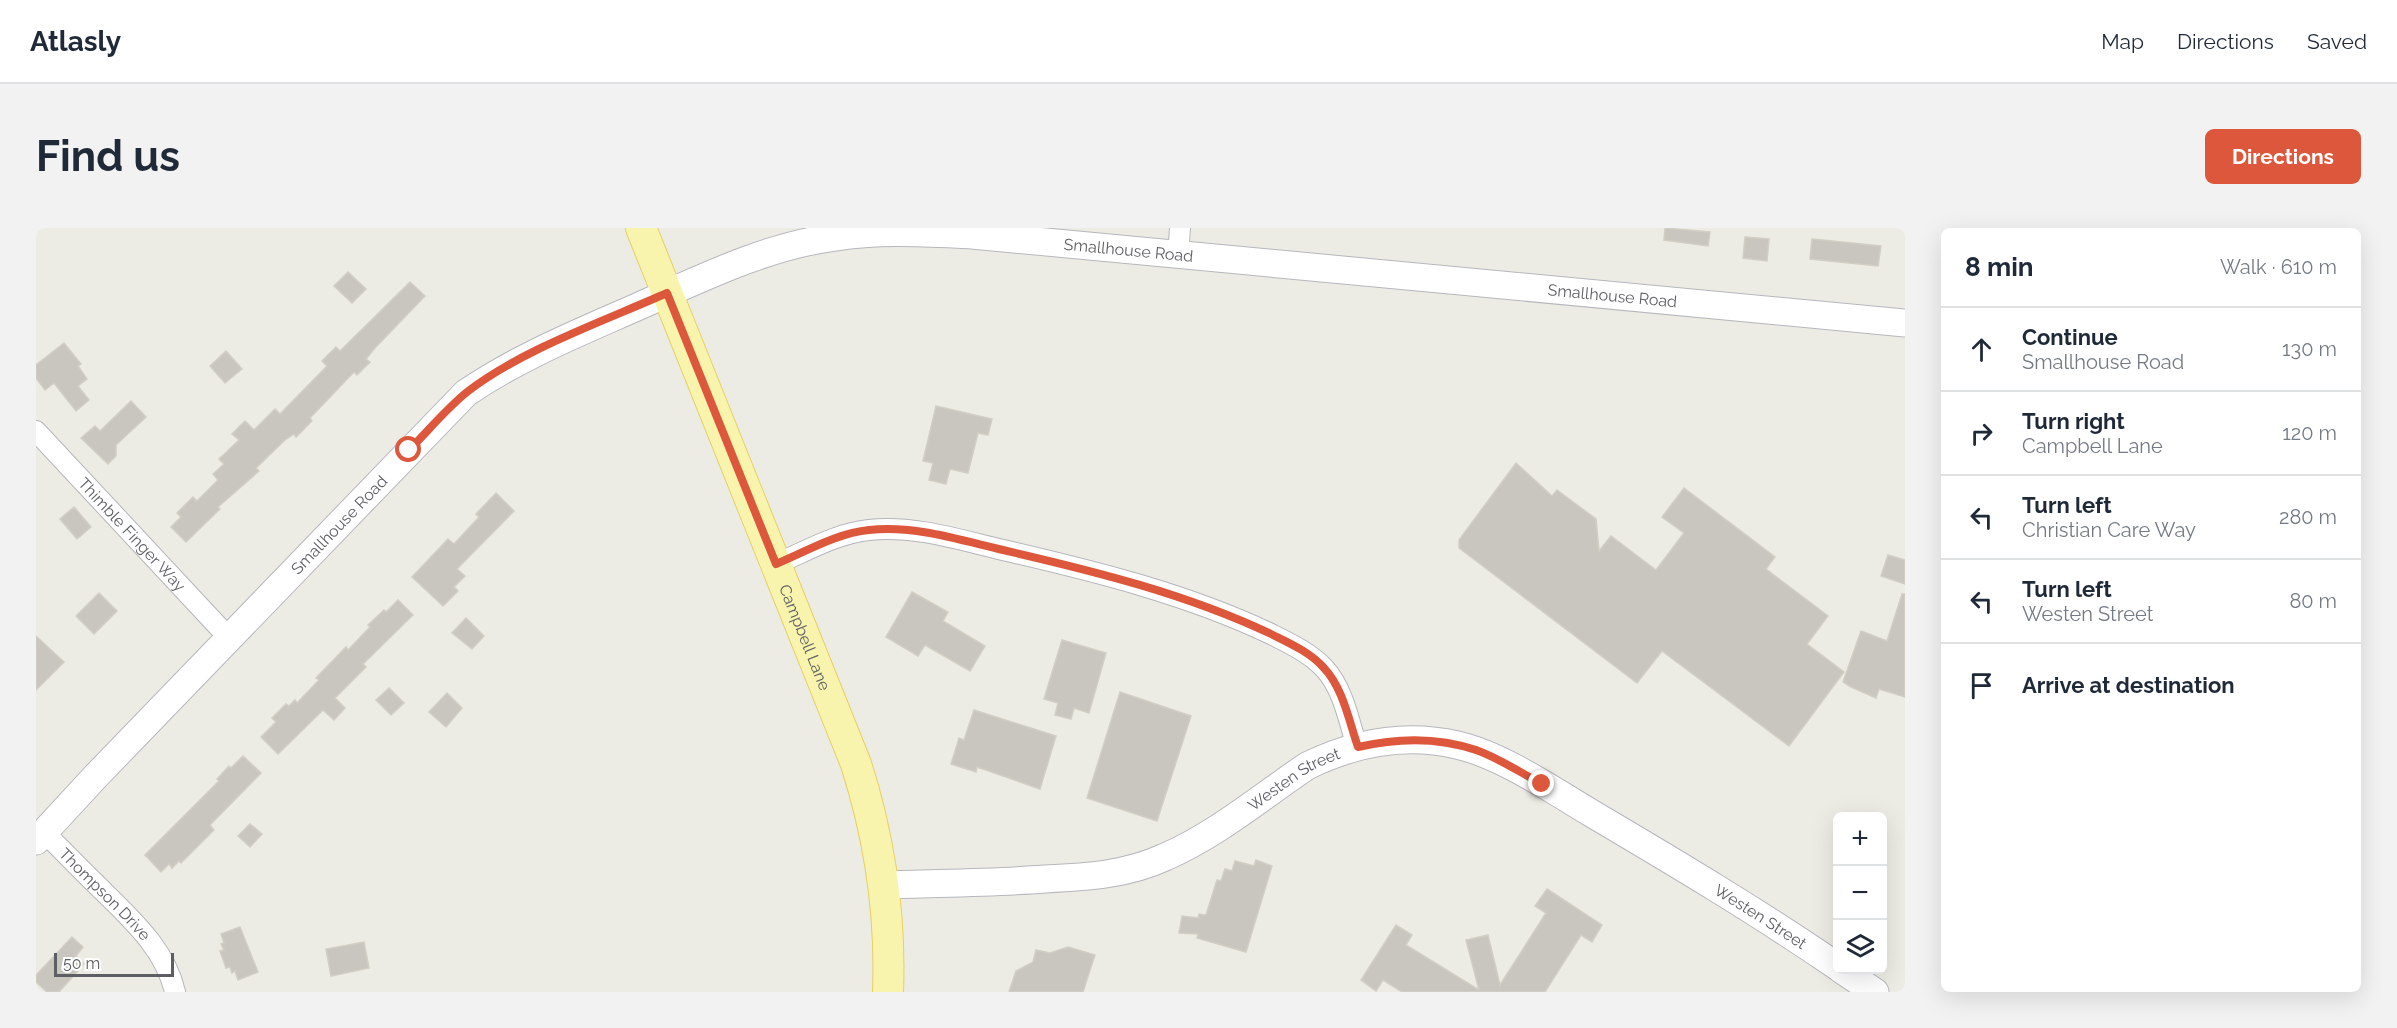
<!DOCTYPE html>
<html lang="en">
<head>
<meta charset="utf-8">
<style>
  body { margin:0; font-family:Raleway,sans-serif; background:#f2f2f3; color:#1f2937 }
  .controls { position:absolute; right:18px; bottom:18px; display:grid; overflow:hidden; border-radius:9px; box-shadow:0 6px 24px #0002 }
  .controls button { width:54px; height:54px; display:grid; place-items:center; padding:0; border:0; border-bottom:2px solid #e0e1e3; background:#fff; color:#1f2937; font:30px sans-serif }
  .scale { position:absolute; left:18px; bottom:15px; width:120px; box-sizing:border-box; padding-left:6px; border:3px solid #5c5e63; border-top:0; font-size:16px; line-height:21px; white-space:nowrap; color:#5c5e63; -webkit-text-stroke:4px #fff; paint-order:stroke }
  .stop { position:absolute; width:18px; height:18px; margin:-14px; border:4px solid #dc573b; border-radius:50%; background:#fff }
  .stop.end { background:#dc573b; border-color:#fff; box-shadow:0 2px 6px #0008 }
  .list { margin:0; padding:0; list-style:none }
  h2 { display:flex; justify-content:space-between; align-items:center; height:78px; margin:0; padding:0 24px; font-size:26px }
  h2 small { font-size:20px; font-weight:400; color:#747a83 }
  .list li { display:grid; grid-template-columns:39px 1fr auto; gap:18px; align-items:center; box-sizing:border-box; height:84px; padding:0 24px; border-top:2px solid #e0e1e3 }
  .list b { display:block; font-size:22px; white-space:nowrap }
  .list p { margin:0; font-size:20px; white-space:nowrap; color:#747a83 }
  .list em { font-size:20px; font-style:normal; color:#747a83 }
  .icon { flex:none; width:33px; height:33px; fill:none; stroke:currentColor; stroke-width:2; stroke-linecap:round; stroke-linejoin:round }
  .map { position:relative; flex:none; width:1869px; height:764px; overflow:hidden; border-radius:9px }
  header { display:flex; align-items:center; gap:36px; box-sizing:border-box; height:84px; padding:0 30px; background:#fff; border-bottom:2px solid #e0e1e3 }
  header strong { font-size:28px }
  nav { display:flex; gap:33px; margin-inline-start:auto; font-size:21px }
  .intro { display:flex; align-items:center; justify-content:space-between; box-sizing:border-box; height:144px; padding:0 36px }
  h1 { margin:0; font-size:42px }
  .button { padding:15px 27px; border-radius:9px; background:#dc573b; color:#fff; font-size:21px; font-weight:700 }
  main { display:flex; gap:36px; padding:0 36px }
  aside { flex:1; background:#fff; border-radius:9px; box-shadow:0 6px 24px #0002 }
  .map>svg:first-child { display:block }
  .building { fill:#c9c6c0; stroke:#d2cec3; stroke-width:1.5 }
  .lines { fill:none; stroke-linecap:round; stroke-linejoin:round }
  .street-casing { stroke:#b4b6ba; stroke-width:22 }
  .secondary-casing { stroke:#b5b7bd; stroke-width:29 }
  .primary-casing { stroke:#e7cf63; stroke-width:32 }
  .street { stroke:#fff; stroke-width:20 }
  .secondary { stroke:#fff; stroke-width:27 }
  .primary { stroke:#f9f4ad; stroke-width:30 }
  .route { stroke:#dc573b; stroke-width:8 }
  .labels { text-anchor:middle; stroke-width:4.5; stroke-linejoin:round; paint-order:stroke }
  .street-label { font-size:16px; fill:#5c5e63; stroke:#fff }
</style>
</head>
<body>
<header>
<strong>Atlasly</strong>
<nav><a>Map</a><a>Directions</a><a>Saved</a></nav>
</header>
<div class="intro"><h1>Find us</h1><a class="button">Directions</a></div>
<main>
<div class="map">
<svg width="1869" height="764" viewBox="0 0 1869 764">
  <rect width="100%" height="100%" fill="#edece4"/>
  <g class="building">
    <polygon points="1629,0 1674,4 1672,18 1628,12"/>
    <polygon points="1709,9 1733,11 1731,33 1707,30"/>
    <polygon points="1776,11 1845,18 1842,38 1774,31"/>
    <polygon points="312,44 330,61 316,75 298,58"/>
    <polygon points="374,54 389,68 339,120 330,131 334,134 321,147 318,144 274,190 276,193 260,209 258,206 249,212 220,240 223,243 182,279 184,281 150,314 135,299 145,289 141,285 157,269 161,273 182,252 177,246 188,236 183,231 203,212 196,206 209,193 218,202 239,181 244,186 291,138 286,133 300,119 304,123"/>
    <polygon points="28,115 45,136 42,138 51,151 42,158 53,172 40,183 18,155 9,162 0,150 0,137"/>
    <polygon points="190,123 206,141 189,155 174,138"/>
    <polygon points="95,173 110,189 80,217 80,228 72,236 45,210 59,198 64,203"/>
    <polygon points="900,178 956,191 952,207 942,205 932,245 914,241 910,256 893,252 897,235 887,233"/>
    <polygon points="1480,235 1516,268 1521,262 1560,291 1563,323 1575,308 1620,342 1648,305 1626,289 1648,260 1739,329 1730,341 1792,388 1771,416 1808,444 1753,518 1626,423 1601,455 1423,320 1423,312"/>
    <polygon points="460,265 478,283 421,341 429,348 418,359 422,363 407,378 376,349 412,311 418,316 443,289 440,286"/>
    <polygon points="38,279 55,299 41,311 24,291"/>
    <polygon points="1852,327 1869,332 1869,356 1845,348"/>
    <polygon points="876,364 912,384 907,393 949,418 934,443 889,417 882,428 850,409"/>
    <polygon points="63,365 81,383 58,406 40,388"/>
    <polygon points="1866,366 1869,366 1869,469 1843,461 1840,470 1815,459 1807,454 1825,403 1851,413"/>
    <polygon points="362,372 377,387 327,436 330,439 299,470 309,480 298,492 287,482 242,526 225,509 240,494 236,490 250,476 253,478 259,472 261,475 283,452 280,450 310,419 312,422 334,399 332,397 348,382 350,384"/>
    <polygon points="430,390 448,408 436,421 416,405"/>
    <polygon points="0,408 28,434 0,462"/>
    <polygon points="1026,412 1070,425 1053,485 1038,480 1035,491 1019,487 1022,475 1008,471"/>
    <polygon points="353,460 368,475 355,487 340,472"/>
    <polygon points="1084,464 1155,488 1121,593 1051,570"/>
    <polygon points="411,465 426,480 410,499 393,484"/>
    <polygon points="938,482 1020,508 1004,561 941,539 940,544 915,536 923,510 928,512"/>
    <polygon points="207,528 225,545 174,597 178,602 145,635 143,633 136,640 133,636 125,644 109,627 183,553 181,551 193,538 195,540"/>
    <polygon points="214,596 226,606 214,619 202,608"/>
    <polygon points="1220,632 1236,638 1210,724 1161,710 1162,706 1143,705 1146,688 1162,690 1163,686 1170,687 1181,652 1185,653 1189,641 1196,643 1199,633 1218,638"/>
    <polygon points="1511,661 1566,697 1556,714 1545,707 1509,764 1366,764 1347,752 1340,763 1325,752 1360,697 1376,707 1370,717 1443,762 1430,712 1452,707 1464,757 1510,685 1499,678"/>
    <polygon points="204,699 222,744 202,752 199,743 196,745 194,739 190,740 184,723 188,722 185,716 188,715 185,706"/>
    <polygon points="36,709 47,719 40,728 48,736 23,764 11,764 0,754 0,747"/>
    <polygon points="328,714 333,740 295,748 290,721"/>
    <polygon points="1032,719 1059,727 1047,764 973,764 980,743 997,734 1000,722 1014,725"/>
  </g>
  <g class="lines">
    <g class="street-casing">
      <g id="street">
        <polyline points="1142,28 1144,0"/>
        <path id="s1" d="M0 203 193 410"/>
        <path d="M740 336C769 324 801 305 833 302 878 297 924 312 967 322 1058 343 1151 366 1235 406 1253 415 1274 425 1288 440 1307 460 1313 493 1321 519"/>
        <path id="s2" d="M8 604C28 624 47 644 67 663 97 693 129 721 139 764"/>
      </g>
    </g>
    <g class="secondary-casing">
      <g id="secondary">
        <path id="s3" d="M0 613 60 548 430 165C483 129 542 105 601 79 664 51 730 18 799 9 845 2 889 5 936 7L1869 95"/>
        <path id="s4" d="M849 657C902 655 956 655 1009 651 1051 649 1090 647 1129 629 1180 607 1225 569 1271 538 1318 515 1369 505 1421 517 1465 527 1515 561 1555 585 1638 634 1722 684 1802 739"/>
        <polyline points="1806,742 1839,764"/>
      </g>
    </g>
    <g class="primary-casing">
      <g id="primary">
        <path id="s5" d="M605 0 820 536C844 611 855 685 852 764"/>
      </g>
    </g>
    <use href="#street" class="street"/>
    <use href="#secondary" class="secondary"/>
    <use href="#primary" class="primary"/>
  </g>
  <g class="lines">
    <path class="route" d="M373 222C392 203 410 181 431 164 485 122 568 93 631 65L740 336C769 324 801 305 833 302 878 297 924 312 967 322 1058 343 1151 366 1235 406 1253 415 1274 424 1288 440 1307 460 1313 493 1322 519 1361 510 1402 509 1440 522 1463 530 1485 545 1506 556"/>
  </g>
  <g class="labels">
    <g class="street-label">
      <text dy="6" stroke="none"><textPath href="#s3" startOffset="1318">Smallhouse Road</textPath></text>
      <text dy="6" stroke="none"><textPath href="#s3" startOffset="1804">Smallhouse Road</textPath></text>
      <text dy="6" stroke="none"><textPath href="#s3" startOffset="438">Smallhouse Road</textPath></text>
      <text dy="6" stroke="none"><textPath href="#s1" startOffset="141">Thimble Finger Way</textPath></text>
      <text dy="6" stroke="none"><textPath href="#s5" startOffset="441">Campbell Lane</textPath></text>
      <text dy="6" stroke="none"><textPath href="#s4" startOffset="434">Westen Street</textPath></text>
      <text dy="6" stroke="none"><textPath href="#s2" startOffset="87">Thompson Drive</textPath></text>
      <text dy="6" stroke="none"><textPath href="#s4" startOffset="956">Westen Street</textPath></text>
    </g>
  </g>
</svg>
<div class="controls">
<button>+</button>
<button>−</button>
<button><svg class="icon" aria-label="layers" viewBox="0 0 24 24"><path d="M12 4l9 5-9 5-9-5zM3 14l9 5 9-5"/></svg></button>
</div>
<div class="scale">50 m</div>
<div class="stop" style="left:373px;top:222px"></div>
<div class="stop end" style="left:1506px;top:556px"></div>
</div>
<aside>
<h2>8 min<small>Walk · 610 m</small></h2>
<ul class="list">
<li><svg class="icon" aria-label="ahead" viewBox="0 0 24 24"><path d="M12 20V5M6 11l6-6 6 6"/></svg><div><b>Continue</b><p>Smallhouse Road</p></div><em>130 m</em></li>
<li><svg class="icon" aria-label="right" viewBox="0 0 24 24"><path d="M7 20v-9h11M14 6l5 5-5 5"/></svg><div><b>Turn right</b><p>Campbell Lane</p></div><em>120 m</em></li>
<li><svg class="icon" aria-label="left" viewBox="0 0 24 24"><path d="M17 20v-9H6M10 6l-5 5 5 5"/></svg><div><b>Turn left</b><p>Christian Care Way</p></div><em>280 m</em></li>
<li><svg class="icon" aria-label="left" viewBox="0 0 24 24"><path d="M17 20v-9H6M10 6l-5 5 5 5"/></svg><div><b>Turn left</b><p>Westen Street</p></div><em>80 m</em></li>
<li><svg class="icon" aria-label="arrive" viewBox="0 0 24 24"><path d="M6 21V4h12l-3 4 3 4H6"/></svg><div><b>Arrive at destination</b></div></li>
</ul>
</aside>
</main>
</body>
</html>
